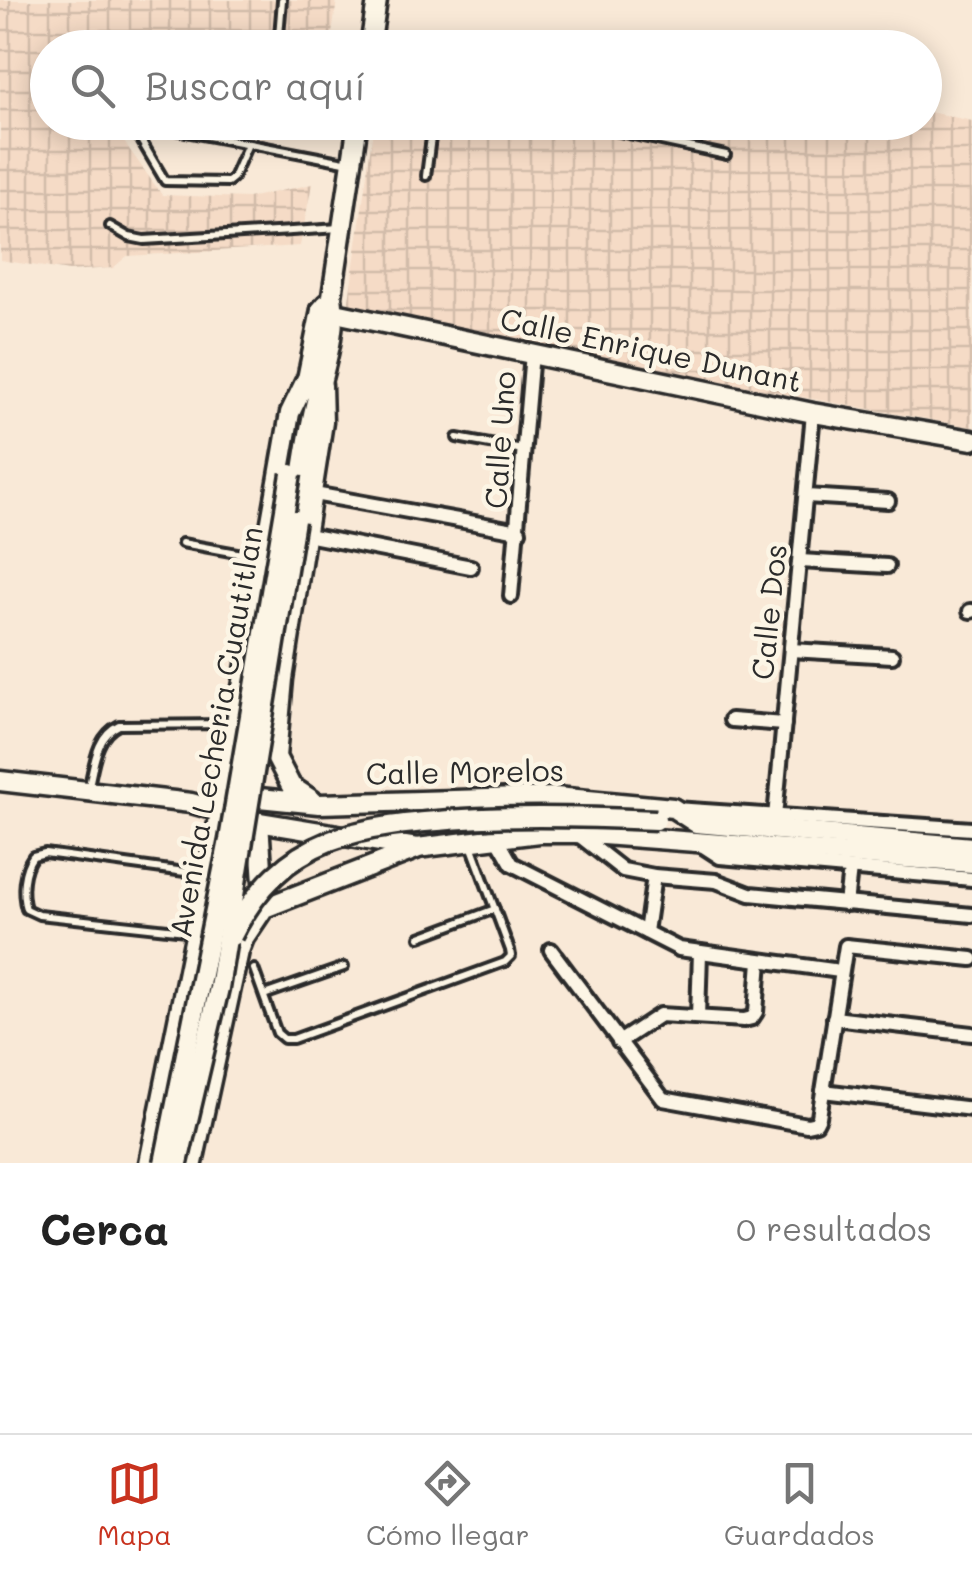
<!DOCTYPE html>
<html lang="es">
<head>
<meta charset="utf-8">
<style>
  body { margin:0; font-family:Mali,sans-serif; background:#f2f2f2; color:#222 }
  .list { margin:0; padding:0; list-style:none }
  h2 { display:flex; justify-content:space-between; align-items:center; height:130px; margin:0; padding:0 40px; font-size:42px }
  h2 small { font-size:32px; font-weight:400; color:#767676 }
  .icon { flex:none; width:55px; height:55px; fill:none; stroke:currentColor; stroke-width:2; stroke-linecap:round; stroke-linejoin:round }
  .map { position:relative; flex:none; width:972px; height:1163px; overflow:hidden }
  .search { position:absolute; background:#fff; box-shadow:0 5px 25px #0003; left:30px; right:30px; top:30px; height:110px; display:flex; align-items:center; gap:25px; box-sizing:border-box; padding:0 35px; border-radius:55px; color:#767676; font-size:38px }
  .sheet { height:270px; background:#fff }
  nav { display:flex; justify-content:space-around; align-items:center; box-sizing:border-box; height:140px; border-top:2px solid #e0e0e0; background:#fff; font-size:28px; color:#767676 }
  nav a { display:grid; justify-items:center; gap:5px }
  nav .on { color:#c8321e }
  .map>svg:first-child { display:block }
  .industrial { fill:url(#industrial-grid) }
  .lines { fill:none; stroke-linecap:round; stroke-linejoin:round }
  .lane-casing { stroke:#2b2b2b; stroke-width:14 }
  .street-casing { stroke:#2b2b2b; stroke-width:20 }
  .secondary-casing { stroke:#2b2b2b; stroke-width:25 }
  .lane { stroke:#fcf5e5; stroke-width:6 }
  .street { stroke:#fcf5e5; stroke-width:12 }
  .secondary { stroke:#fcf5e5; stroke-width:18 }
  .secondary-bridge-casing { stroke:#2b2b2b; stroke-width:25; stroke-linecap:butt }
  .secondary-bridge { stroke:#fcf5e5; stroke-width:18 }
  .labels { text-anchor:middle; stroke-width:9; stroke-linejoin:round; paint-order:stroke }
  .street-label { font-size:30px; fill:#2b2b2b; stroke:#fcf5e5 }
</style>
</head>
<body>
<div class="map">
<svg width="972" height="1163" viewBox="0 0 972 1163">
  <defs>
    <pattern id="industrial-grid" width="8" height="8" patternUnits="userSpaceOnUse" patternTransform="scale(2.5)"><rect width="8" height="8" fill="#f5dbc6"/><path d="M0 4h8M4 0v8" fill="none" stroke="#d2bcaa"/></pattern>
  </defs>
  <rect width="100%" height="100%" fill="#f9e9d7"/>
  <filter id="ink" filterUnits="userSpaceOnUse"><feTurbulence type="fractalNoise" baseFrequency=".01" numOctaves="2"/><feDisplacementMap in="SourceGraphic" scale="20" xChannelSelector="R" yChannelSelector="G"/><feConvolveMatrix kernelMatrix="1 2 1 2 8 2 1 2 1" color-interpolation-filters="sRGB"/></filter>
  <g filter="url(#ink)">
    <g class="industrial">
      <polygon points="0,0 337,0 330,47 48,48 48,122 122,123 122,139 162,195 248,198 312,184 300,246 127,256 113,268 69,271 0,260"/>
      <polygon points="925,111 972,121 972,427 796,396 348,307 374,123 669,122 712,132 715,122 924,122"/>
    </g>
    <g class="lines">
      <g class="lane-casing">
        <g id="lane">
          <polyline points="278,48 282,0"/>
          <polyline points="573,122 726,155"/>
          <polyline points="248,144 233,178 228,182 165,181 135,130 144,124 350,163"/>
          <polyline points="426,176 433,122"/>
          <polyline points="110,226 129,237 144,240 340,228"/>
          <polyline points="457,438 523,450"/>
          <polyline points="182,543 264,558"/>
          <path d="M88 790C94 767 95 736 119 725L231 724"/>
          <path d="M195 932 39 915 26 909C21 892 23 870 33 856L45 853 207 875"/>
          <polyline points="420,937 495,909"/>
          <polyline points="254,969 277,1033 284,1039 293,1039 505,962 511,956 510,950 471,845"/>
          <polyline points="264,995 344,967"/>
        </g>
      </g>
      <g class="street-casing">
        <g id="street">
          <polyline points="314,494 519,531"/>
          <polyline points="806,496 888,501"/>
          <polyline points="307,535 471,567"/>
          <polyline points="800,561 887,566"/>
          <polyline points="511,596 532,353"/>
          <polyline points="970,611 972,611"/>
          <polyline points="791,650 892,656"/>
          <polyline points="731,720 784,724"/>
          <polyline points="675,809 972,829"/>
          <polyline points="775,817 813,413"/>
          <polyline points="576,833 623,870 654,876 716,881 750,894 972,915"/>
          <polyline points="497,838 512,864 679,949 840,971"/>
          <polyline points="697,842 720,857 972,879"/>
          <polyline points="846,904 850,869"/>
          <polyline points="646,932 654,876"/>
          <polyline points="551,950 663,1099 807,1125 816,1123 819,1117 846,946 972,959"/>
          <polyline points="698,1017 700,952"/>
          <polyline points="834,1018 972,1034"/>
          <polyline points="619,1042 660,1015 744,1020 752,1018 756,1012 760,961"/>
          <polyline points="823,1091 972,1109"/>
        </g>
      </g>
      <g class="secondary-casing">
        <g id="secondary">
          <polyline points="370,48 377,0"/>
          <polyline points="321,310 813,413 972,440"/>
          <polyline points="305,389 321,310 326,304"/>
          <path d="M295 520C301 486 305 452 312 419 320 379 338 337 332 296L358 122"/>
          <polyline points="0,781 191,803 259,822 417,848 539,833 576,833 972,863"/>
          <polyline points="239,796 319,804 556,797 673,808 696,823 972,847"/>
          <polyline points="312,800 291,786 276,757 283,679 323,422 322,385"/>
          <polyline points="259,822 264,898"/>
          <polyline points="149,1163 220,813 290,413 306,380"/>
          <polyline points="193,1163 239,951 244,938 264,908 416,849"/>
        </g>
      </g>
      <use href="#lane" class="lane"/>
      <use href="#street" class="street"/>
      <use href="#secondary" class="secondary"/>
      <g class="secondary-bridge-casing">
        <g id="secondary-bridge">
          <path d="M232 936C283 833 361 826 464 819 529 815 592 817 656 820"/>
          <polyline points="164,1163 229,840 291,474"/>
          <polyline points="178,1163 219,988 295,520"/>
        </g>
      </g>
      <use href="#secondary-bridge" class="secondary-bridge"/>
    </g>
  </g>
  <g class="labels">
    <g class="street-label">
      <text transform="translate(651 351) rotate(12)" y="10">Calle Enrique Dunant</text>
      <text transform="translate(501 440) rotate(-86)" y="10">Calle Uno</text>
      <text transform="translate(770 612) rotate(-84)" y="10">Calle Dos</text>
      <text transform="translate(217 732) rotate(-80)" y="10">Avenida Lecheria Cuautitlan</text>
      <text transform="translate(465 773) rotate(-1)" y="10">Calle Morelos</text>
    </g>
  </g>
</svg>
<div class="search"><svg class="icon" aria-label="search" viewBox="0 0 24 24"><circle cx="10" cy="10" r="6"/><path d="M15 15l6 6"/></svg>Buscar aquí</div>
</div>
<section class="sheet">
<h2>Cerca<small>0 resultados</small></h2>
<ul class="list">
</ul>
</section>
<nav>
<a class="on"><svg class="icon" aria-label="map" viewBox="0 0 24 24"><path d="M3 6l6-2 6 2 6-2v14l-6 2-6-2-6 2zM9 4v14M15 6v14"/></svg>Mapa</a>
<a><svg class="icon" aria-label="directions" viewBox="0 0 24 24"><path d="M12 3l9 9-9 9-9-9zM9 14v-3h6M13 9l2 2-2 2"/></svg>Cómo llegar</a>
<a><svg class="icon" aria-label="saved" viewBox="0 0 24 24"><path d="M7 4h10v16l-5-4-5 4z"/></svg>Guardados</a>
</nav>
</body>
</html>
